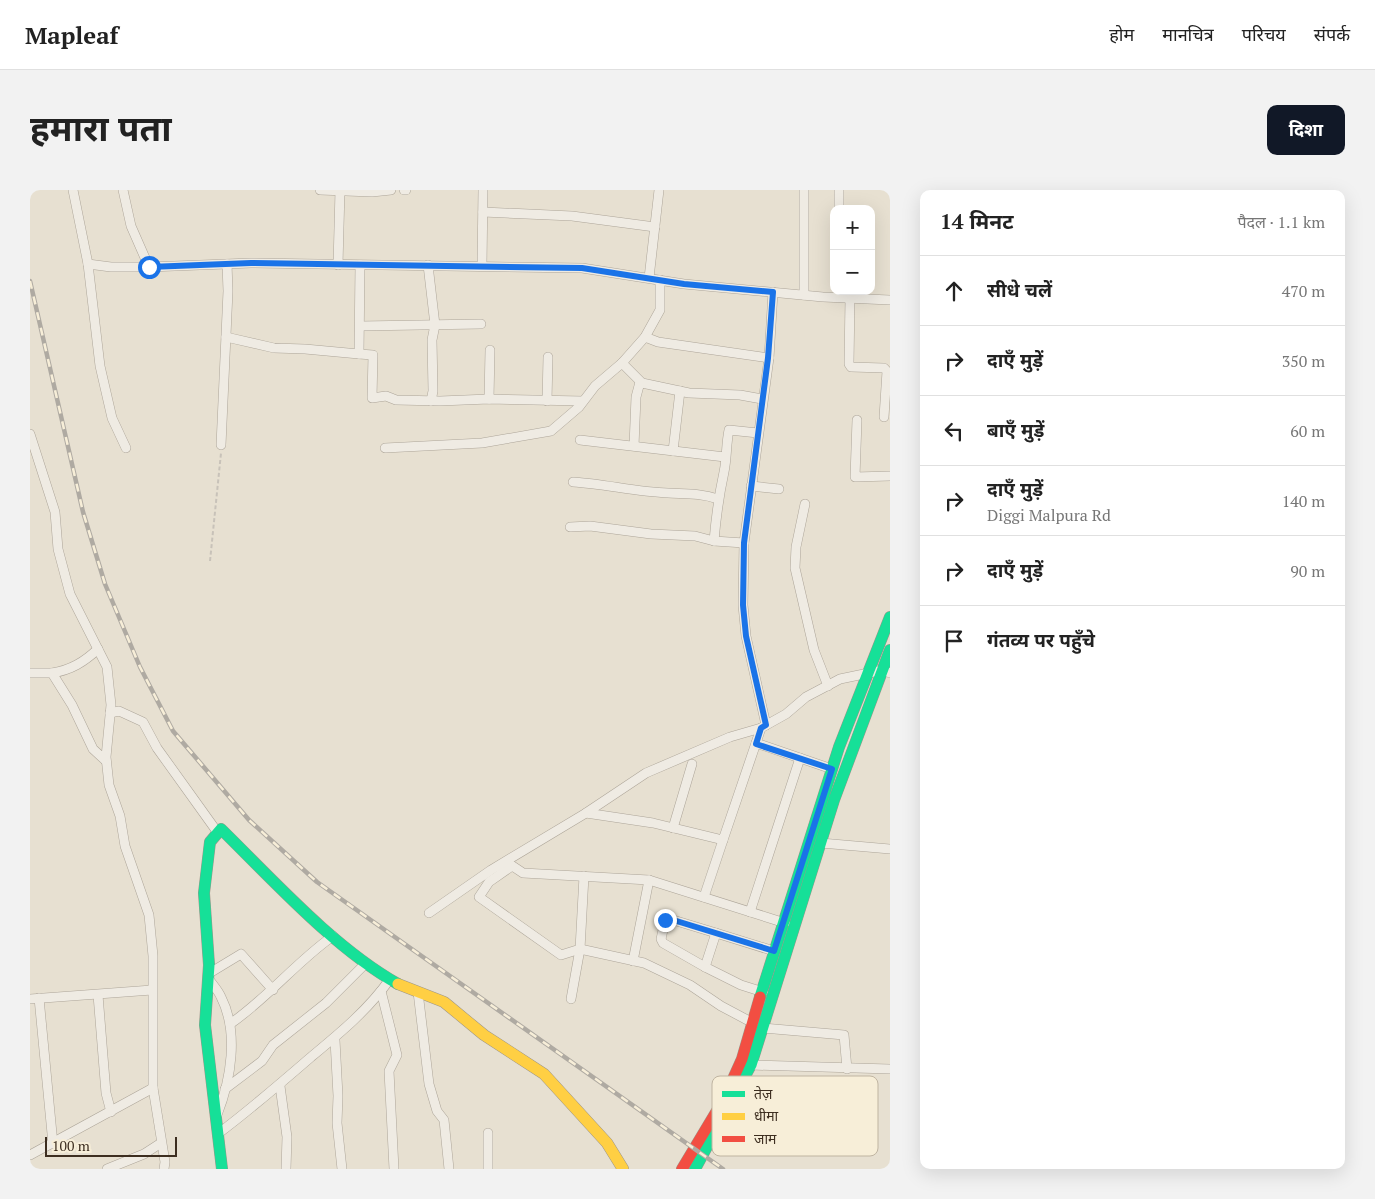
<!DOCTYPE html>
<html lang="hi">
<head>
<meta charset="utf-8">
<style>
  body { margin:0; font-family:"PT Serif","Noto Sans Devanagari",serif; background:#f2f2f2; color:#222 }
  .controls { position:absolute; right:15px; top:15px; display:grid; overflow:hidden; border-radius:10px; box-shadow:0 5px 20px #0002 }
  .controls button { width:45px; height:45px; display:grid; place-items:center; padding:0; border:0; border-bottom:1px solid #e0e0e0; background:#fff; color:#222; font:25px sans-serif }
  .scale { position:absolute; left:15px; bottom:12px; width:132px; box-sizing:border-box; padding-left:5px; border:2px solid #3d2e20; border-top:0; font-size:14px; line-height:18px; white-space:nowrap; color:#3d2e20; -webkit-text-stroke:4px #f7eed8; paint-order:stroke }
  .stop { position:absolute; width:15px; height:15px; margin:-11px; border:4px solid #1a73e8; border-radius:50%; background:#fff }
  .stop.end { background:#1a73e8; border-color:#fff; box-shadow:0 1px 5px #0008 }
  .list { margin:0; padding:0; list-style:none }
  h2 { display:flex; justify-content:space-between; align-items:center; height:65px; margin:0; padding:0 20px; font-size:21px }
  h2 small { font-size:16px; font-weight:400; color:#767676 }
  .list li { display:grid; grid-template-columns:32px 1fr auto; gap:15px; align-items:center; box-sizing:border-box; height:70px; padding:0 20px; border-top:1px solid #e0e0e0 }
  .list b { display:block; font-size:19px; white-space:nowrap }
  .list p { margin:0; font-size:16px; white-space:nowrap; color:#767676 }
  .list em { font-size:16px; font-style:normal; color:#767676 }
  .icon { flex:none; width:28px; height:28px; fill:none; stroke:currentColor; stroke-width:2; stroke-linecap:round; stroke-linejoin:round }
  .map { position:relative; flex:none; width:860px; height:979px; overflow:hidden; border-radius:10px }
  header { display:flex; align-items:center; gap:30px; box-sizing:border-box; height:70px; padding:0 25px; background:#fff; border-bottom:1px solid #e0e0e0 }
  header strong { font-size:24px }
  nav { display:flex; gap:28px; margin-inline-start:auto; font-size:18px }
  .intro { display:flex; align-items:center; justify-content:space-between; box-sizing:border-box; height:120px; padding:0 30px }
  h1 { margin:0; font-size:35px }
  .button { padding:12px 22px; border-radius:10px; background:#111827; color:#fff; font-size:18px; font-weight:700 }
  main { display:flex; gap:30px; padding:0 30px }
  aside { flex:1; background:#fff; border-radius:10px; box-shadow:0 5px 20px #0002 }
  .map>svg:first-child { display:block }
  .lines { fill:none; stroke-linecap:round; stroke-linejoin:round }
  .street-casing { stroke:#ada599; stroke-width:10 }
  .fast-casing { stroke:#9c958a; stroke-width:12 }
  .slow-casing { stroke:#9c958a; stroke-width:12 }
  .jam-casing { stroke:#9c958a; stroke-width:12 }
  .path { stroke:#c8c2b9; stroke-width:2; stroke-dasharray:4 2.5; stroke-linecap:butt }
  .street { stroke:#efebe3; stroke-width:9 }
  .fast { stroke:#16e098; stroke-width:11 }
  .slow { stroke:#ffcf43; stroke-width:11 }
  .jam { stroke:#f24e42; stroke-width:11 }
  .rail-casing { stroke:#afaaa2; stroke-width:4.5 }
  .rail { stroke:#f7eed8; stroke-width:2.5; stroke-dasharray:8; stroke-linecap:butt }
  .route { stroke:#1a73e8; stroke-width:6 }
  .key { fill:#f7eed8; stroke:#bfb4a1; stroke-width:1 }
  .key-label { font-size:14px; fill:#3d2e20 }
</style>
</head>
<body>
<header>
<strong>Mapleaf</strong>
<nav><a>होम</a><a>मानचित्र</a><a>परिचय</a><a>संपर्क</a></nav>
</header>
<div class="intro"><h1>हमारा पता</h1><a class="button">दिशा</a></div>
<main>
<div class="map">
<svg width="860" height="979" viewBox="0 0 860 979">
  <rect width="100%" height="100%" fill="#e7e0d1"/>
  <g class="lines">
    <g class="street-casing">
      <g id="street">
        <polyline points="43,0 58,74 81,77 119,77"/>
        <polyline points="93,0 101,36 119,77 221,73 552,78 654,94 793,107 860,110"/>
        <polyline points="290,0 342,2 361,0"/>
        <polyline points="374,0 376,0"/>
        <polyline points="809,19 809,0"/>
        <polyline points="453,22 542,26 625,37"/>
        <polyline points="58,74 70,176 82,228 96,258"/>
        <polyline points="308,75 310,0"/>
        <polyline points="398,75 405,135 402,150 403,201 401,211"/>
        <polyline points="452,76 453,0"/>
        <polyline points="619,88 629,0"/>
        <polyline points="774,105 774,0"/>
        <polyline points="820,108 819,174 821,177 854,178 857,181 854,227"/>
        <polyline points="330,136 451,134"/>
        <polyline points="196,147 244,158 275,159 329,164 330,75"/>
        <polyline points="615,147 628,152 739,168"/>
        <polyline points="329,164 343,165 342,208 356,206 366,210 410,211 459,209 553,211"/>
        <polyline points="592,173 612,193 659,203 710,205 732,209"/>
        <polyline points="459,209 460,160"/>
        <polyline points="517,211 518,167"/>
        <polyline points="827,230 825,287 860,286"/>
        <polyline points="0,244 25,322 28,359 40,404 77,477 81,515 76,567 79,595 90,626 95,656 119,725 123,766 123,898 135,972 134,979"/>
        <polyline points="550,250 695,267"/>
        <polyline points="191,255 198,101 197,74"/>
        <polyline points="604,256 606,207 610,192"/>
        <polyline points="355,258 452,253 521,241 549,217 565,196 592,173 615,147 630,120 630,90"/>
        <polyline points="643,261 650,201"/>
        <path d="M543 292C575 294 607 302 638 303 656 304 670 303 688 309"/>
        <polyline points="721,296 749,299"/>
        <polyline points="775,314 766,357 765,378 784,460 798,496"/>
        <polyline points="540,337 560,336 621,344 665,346 684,351 714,353"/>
        <path d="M684 351C686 327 689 305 694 282 697 268 696 254 699 240L728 243"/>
        <polyline points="0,483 22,483 42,515 63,559 76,571"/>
        <path d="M22 483C41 480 54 472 68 459"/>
        <polyline points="80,523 89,521 113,532 127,558 188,643"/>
        <polyline points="736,535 716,446 713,415 714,353 739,168 743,102"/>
        <polyline points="731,538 726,553 802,579"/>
        <polyline points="556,623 623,633 693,650 726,553"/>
        <polyline points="643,638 662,574"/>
        <polyline points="791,653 860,659"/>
        <polyline points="478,673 493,683 619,690 755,733"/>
        <polyline points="482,676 459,692 449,707 531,765 550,759 614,773 660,795 691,816 723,833"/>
        <polyline points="674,707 693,650"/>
        <polyline points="720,722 770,568"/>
        <polyline points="399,723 461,680 556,623 616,583 700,547 731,538 756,524 776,507 810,489 853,480 860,483"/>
        <polyline points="603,771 619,690"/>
        <polyline points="675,777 633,753 631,749 635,731 640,729 686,743"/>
        <polyline points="178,784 211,764 243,800"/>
        <path d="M178 788C182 794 188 800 191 807 209 842 201 890 187 925"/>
        <polyline points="351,801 367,865 359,881 364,979"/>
        <polyline points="388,802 399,894 407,921 414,930 419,979"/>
        <polyline points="733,802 711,795 675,777 686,743 744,761"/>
        <polyline points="68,805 76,903 81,922"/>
        <polyline points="9,808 23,954"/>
        <polyline points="0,809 122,800"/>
        <polyline points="541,809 550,759 554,686"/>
        <path d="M200 834C238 808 266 772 303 746"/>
        <polyline points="733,838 814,845 817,879"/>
        <polyline points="305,850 308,906 307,933 312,979"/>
        <polyline points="721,875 860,879"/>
        <polyline points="250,896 257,947 256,979"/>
        <polyline points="195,899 232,871 243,855 296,813 336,773"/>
        <path d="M189 943C221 919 251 893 281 867 310 843 338 820 360 789"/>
        <polyline points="458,943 458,979"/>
        <polyline points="0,965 123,898"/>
        <polyline points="77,979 114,964 131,953"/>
      </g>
    </g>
    <g class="fast-casing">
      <g id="fast">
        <polyline points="730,807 809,557 860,427"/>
        <path d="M192 979 175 835 179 775 174 703 180 652 191 639C244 691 304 758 368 794"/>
        <polyline points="665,979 721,875 804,610 860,460"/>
      </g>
    </g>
    <g class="slow-casing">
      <polyline id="slow" points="368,794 414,812 454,845 514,884 577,953 593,979"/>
    </g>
    <g class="jam-casing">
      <polyline id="jam" points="652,979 694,909 712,869 730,807"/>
    </g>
    <polyline class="path" points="180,371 191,263"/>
    <use href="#street" class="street"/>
    <use href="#fast" class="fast"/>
    <use href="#slow" class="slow"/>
    <use href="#jam" class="jam"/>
    <g class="rail-casing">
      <polyline id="rail" points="0,91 53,322 75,394 110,477 143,541 219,630 287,692 693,979"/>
    </g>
    <use href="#rail" class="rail"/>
  </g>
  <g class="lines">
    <polyline class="route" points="119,77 221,73 552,78 654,94 743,102 738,168 714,353 713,415 716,446 736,535 731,538 726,554 802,579 744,761 640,729 635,730"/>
  </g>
  <rect x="682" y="886" width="166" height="80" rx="8" class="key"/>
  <rect x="692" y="901" width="23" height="6" fill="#16e098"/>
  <rect x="692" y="923" width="23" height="7" fill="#ffcf43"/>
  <rect x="692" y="946" width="23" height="6" fill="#f24e42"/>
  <g class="key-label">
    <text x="724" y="909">तेज़</text>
    <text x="724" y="931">धीमा</text>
    <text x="724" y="954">जाम</text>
  </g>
</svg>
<div class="controls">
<button>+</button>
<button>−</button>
</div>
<div class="scale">100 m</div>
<div class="stop" style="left:119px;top:77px"></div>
<div class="stop end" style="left:635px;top:730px"></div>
</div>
<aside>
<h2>14 मिनट<small>पैदल · 1.1 km</small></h2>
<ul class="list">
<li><svg class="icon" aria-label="ahead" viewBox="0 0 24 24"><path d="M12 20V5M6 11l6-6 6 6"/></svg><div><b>सीधे चलें</b></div><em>470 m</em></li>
<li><svg class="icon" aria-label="right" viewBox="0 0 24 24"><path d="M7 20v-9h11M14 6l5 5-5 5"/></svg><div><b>दाएँ मुड़ें</b></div><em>350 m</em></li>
<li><svg class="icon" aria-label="left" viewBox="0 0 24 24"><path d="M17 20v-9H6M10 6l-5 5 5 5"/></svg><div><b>बाएँ मुड़ें</b></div><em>60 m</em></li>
<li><svg class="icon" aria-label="right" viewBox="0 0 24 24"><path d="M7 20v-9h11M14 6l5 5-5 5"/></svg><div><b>दाएँ मुड़ें</b><p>Diggi Malpura Rd</p></div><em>140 m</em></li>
<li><svg class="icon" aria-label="right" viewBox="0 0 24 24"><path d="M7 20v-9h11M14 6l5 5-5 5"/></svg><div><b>दाएँ मुड़ें</b></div><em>90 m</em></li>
<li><svg class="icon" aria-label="arrive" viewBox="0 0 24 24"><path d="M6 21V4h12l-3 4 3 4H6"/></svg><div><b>गंतव्य पर पहुँचे</b></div></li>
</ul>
</aside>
</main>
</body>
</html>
